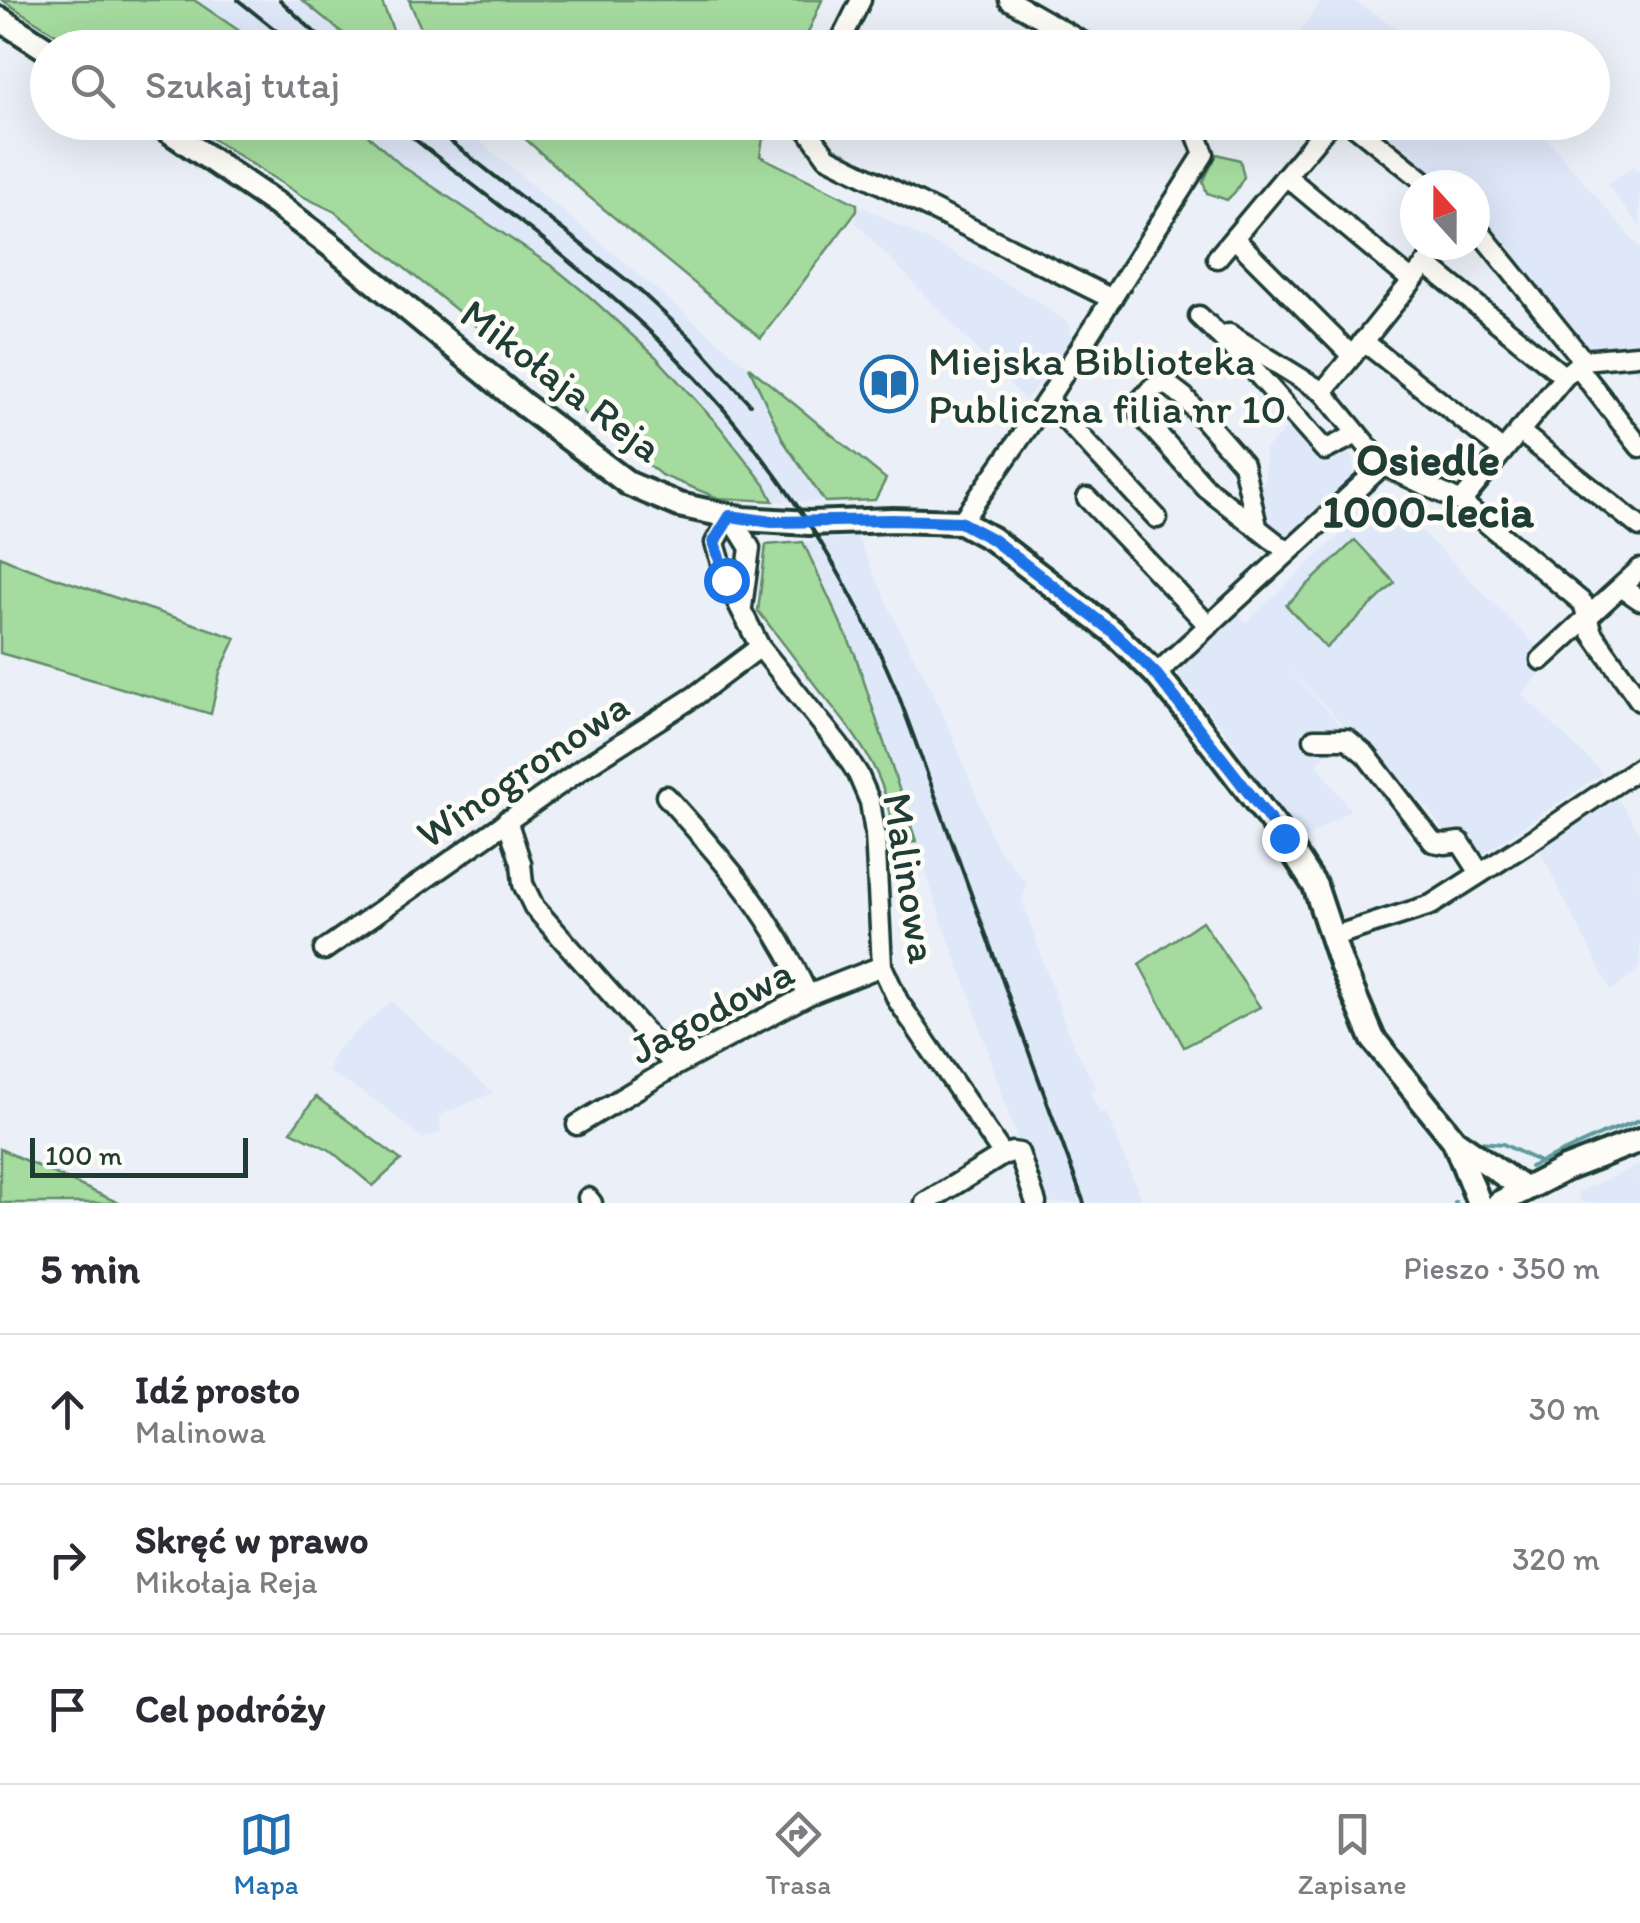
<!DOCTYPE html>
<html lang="pl">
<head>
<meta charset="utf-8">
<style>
  body { margin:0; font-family:Itim,sans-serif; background:#f2f2f3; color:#2b2b33 }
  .compass { position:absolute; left:1400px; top:170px; width:90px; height:90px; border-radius:50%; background:#fff; box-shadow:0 10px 40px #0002; rotate:339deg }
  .scale { position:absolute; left:30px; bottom:25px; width:218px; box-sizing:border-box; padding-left:10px; border:5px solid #1f3d34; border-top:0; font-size:28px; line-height:35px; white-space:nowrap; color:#1f3d34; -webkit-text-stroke:8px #fdfcf7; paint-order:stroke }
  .stop { position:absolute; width:30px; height:30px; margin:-22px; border:8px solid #1a73e8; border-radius:50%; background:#fff }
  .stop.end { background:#1a73e8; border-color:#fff; box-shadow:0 2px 10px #0008 }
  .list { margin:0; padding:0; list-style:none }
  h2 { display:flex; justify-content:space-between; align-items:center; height:130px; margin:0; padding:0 40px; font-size:42px }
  h2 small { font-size:32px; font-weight:400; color:#7c7c81 }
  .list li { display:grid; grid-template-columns:65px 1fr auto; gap:30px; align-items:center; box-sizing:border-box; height:150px; padding:0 40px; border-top:2px solid #e1e1e2 }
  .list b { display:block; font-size:38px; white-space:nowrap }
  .list p { margin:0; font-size:32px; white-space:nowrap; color:#7c7c81 }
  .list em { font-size:32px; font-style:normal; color:#7c7c81 }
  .icon { flex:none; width:55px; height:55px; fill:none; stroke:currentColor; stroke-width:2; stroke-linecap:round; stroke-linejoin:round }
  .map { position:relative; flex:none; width:1640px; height:1203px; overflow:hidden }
  .search { position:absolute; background:#fff; box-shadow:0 10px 40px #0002; left:30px; right:30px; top:30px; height:110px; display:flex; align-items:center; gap:25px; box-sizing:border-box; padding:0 35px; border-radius:55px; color:#7c7c81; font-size:38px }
  .sheet { height:580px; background:#fff }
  nav { display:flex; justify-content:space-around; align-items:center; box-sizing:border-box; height:140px; border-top:2px solid #e1e1e2; background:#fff; font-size:28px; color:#7c7c81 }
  nav a { display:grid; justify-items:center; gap:5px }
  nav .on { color:#1f6fb2 }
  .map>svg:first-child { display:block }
  .built { fill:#dfe8f9 }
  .green { fill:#a5db9f; stroke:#628c6a; stroke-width:2.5 }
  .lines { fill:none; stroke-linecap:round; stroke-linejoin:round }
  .stream { stroke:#5d9a9b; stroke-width:4 }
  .street-casing { stroke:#1f3d34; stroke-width:25 }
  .secondary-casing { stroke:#1f3d34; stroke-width:30 }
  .street { stroke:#fdfcf7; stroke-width:18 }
  .secondary { stroke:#fdfcf7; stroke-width:22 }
  .rail { stroke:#1f3d34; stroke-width:4 }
  .route { stroke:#1a73e8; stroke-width:12 }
  .labels { text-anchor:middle; stroke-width:9; stroke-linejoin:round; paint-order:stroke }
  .poi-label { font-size:42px; fill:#1f3d34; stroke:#fdfcf7; text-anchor:start }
  .street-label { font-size:42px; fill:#1f3d34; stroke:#fdfcf7 }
  .neighbourhood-label { font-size:45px; font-weight:bold; fill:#1f3d34; stroke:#fdfcf7 }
</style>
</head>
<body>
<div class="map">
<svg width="1640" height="1203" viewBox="0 0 1640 1203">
  <rect width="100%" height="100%" fill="#ebf0f8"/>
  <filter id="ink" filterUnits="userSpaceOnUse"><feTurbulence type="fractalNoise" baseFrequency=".01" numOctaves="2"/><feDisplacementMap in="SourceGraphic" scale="20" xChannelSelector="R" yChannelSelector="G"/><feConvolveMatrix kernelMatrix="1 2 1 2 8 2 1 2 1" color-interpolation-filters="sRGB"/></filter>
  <g filter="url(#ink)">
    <g class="built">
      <polygon points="194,0 302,0 360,47 263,47"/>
      <polygon points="1321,0 1353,0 1426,47 1322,47 1325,45 1300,32"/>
      <polygon points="354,123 458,123 749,367 784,442 825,502 773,501 765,485 656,357 590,297 556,269 402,166"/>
      <polygon points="1352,123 1526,123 1550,142 1640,248 1640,375 1617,350 1587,352 1580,342 1570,351 1475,224 1475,185 1428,185"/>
      <polygon points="1634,165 1640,173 1640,227 1607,185"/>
      <polygon points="857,204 953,253 1039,302 1069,324 1072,345 1025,400 855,222"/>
      <polygon points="1307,409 1353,458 1354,474 1273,549 1234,509 1265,480 1265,448"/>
      <polygon points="1368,509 1384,525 1395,520 1402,512 1541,650 1541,673 1522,694 1603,773 1480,856 1463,831 1451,839 1421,801 1410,795 1284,663 1349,735 1317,763 1350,810 1299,843 1224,729 1178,676 1184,665 1222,630 1239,615 1246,622"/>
      <polygon points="857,536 902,635 932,690 951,732 996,846 1027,883 1022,900 1069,1035 1096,1088 1090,1092 1100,1114 1106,1112 1143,1203 1047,1203 1033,1157 1017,1139 963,976 944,928 855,654 803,542"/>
      <polygon points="1618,799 1640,832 1640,968 1611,991 1539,850"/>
      <polygon points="391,1001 493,1093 440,1115 441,1132 423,1139 378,1102 327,1071 335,1051"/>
      <polygon points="1640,1165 1640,1203 1582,1203 1577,1192"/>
    </g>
    <g class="green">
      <polygon points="2,0 194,0 263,47 76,47"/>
      <polygon points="302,0 381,0 400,47 360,47"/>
      <polygon points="409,0 822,0 802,47 434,48 422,31"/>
      <polygon points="188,123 354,123 402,166 556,269 590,297 656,357 720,427 765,485 773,501 718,498 661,475 335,212 300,195"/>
      <polygon points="508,123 769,123 763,138 760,156 857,204 857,210 761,338 588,196"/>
      <polygon points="1217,154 1240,160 1244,177 1235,192 1227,200 1207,193 1203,182"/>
      <polygon points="749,367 886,479 875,500 825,502 784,442"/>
      <polygon points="1355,540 1395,583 1326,648 1286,605"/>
      <path d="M803 542 855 654 916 841 892 850C895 783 860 741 820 691 799 665 779 637 758 611L766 545Z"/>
      <polygon points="0,556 24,567 236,638 220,672 211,714 0,653"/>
      <polygon points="1202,921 1260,1007 1184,1047 1139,964"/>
      <polygon points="316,1097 401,1160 373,1186 330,1150 291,1131"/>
      <polygon points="0,1149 119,1203 0,1203"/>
    </g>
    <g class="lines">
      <g class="stream">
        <polyline points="1480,1142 1503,1144 1540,1162"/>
        <polyline points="1530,1167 1602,1134 1640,1120"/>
        <polyline points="1455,1203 1456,1202"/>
      </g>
      <g class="street-casing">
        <g id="street">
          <polyline points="1009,0 1093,48"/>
          <polyline points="837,48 861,0"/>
          <polyline points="802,122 827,157 1112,299"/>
          <polyline points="1350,122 1429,185"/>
          <polyline points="1286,176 1412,281"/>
          <polyline points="1475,226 1583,360"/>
          <polyline points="1234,238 1352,356"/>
          <polyline points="1217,258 1331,122"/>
          <polyline points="1426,264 1561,374 1566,375"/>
          <polyline points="1199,316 1246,361 1325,450 1357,434"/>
          <polyline points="1229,334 1323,392"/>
          <polyline points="1363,341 1503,451"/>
          <polyline points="1577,366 1640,447"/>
          <polyline points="1047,400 1157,518"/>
          <polyline points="1519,431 1640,527"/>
          <polyline points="1383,465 1323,392 1441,245"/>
          <polyline points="1087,498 1209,626"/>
          <polyline points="1461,502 1583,603 1592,633 1640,701"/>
          <polyline points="961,522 1047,400 1204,154 1192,122"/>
          <polyline points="1257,526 1243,464 1184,397 1171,387 1162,385 1152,388 1140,401 1138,412 1206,488 1288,552"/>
          <polyline points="1621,587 1640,600"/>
          <polyline points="742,607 750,548 730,516 715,543 726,580 760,647 839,745 858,774 870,802 875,833 882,966 898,1001 1003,1155 1012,1152 1019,1153 1036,1203"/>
          <polyline points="1541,660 1640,569"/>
          <polyline points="1156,674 1383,465 1461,502 1566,375 1583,360 1637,355"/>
          <polyline points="1314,739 1347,739 1366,755 1433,842 1445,844 1460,842 1480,873"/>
          <path d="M666 796C725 862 771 913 808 995"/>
          <polyline points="507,820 521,863 523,884 534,907 675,1066"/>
          <polyline points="1334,936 1431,905 1531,841 1640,767"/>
          <polyline points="324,950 586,766 695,696 760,647"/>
          <polyline points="577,1125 675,1066 808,995 882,966"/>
          <polyline points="588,1198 592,1203"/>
          <polyline points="925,1203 1003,1155"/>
        </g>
      </g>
      <g class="secondary-casing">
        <g id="secondary">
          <polyline points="0,19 48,50"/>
          <polyline points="156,122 276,204 329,244 523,404 629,484 679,505 743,519 809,523 893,520 961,522 992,539 1113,632 1156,674 1189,714 1284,838 1315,886 1341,964 1373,1039 1454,1140 1524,1189"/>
          <polyline points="1454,1140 1479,1203"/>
          <polyline points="1499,1203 1565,1169 1640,1140"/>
        </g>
      </g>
      <use href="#street" class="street"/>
      <use href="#secondary" class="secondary"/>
      <g class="rail">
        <polyline points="238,0 298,48"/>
        <polyline points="280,0 325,42"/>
        <path d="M393 122C484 195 586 268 668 349 767 448 844 565 898 694L1084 1203"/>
        <polyline points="426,122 638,289 696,343 750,404"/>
      </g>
    </g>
  </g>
  <g class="lines" filter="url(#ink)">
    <polyline class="route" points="726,580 714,542 730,516 772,522 893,520 960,522 992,539 1113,632 1156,674 1284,838"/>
  </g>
  <defs>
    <g id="library-ring" transform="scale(2.875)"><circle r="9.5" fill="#fdfcf7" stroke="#1f6fb2" stroke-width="1.5"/><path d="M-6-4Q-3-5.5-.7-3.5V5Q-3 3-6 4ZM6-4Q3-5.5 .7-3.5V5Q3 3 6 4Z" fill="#1f6fb2"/></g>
  </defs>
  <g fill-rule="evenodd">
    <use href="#library-ring" x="889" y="384"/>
  </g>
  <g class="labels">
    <g class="poi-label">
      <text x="928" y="375">Miejska Biblioteka<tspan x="928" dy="48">Publiczna filia nr 10</tspan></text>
    </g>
    <g class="street-label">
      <text transform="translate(562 380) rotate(37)" y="15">Mikołaja Reja</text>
      <text transform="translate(522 769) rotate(-34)" y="15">Winogronowa</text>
      <text transform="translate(911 878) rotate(81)" y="15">Malinowa</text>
      <text transform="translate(711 1010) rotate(-28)" y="15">Jagodowa</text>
    </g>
    <g class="neighbourhood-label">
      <text x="1428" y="475">Osiedle<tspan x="1428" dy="52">1000-lecia</tspan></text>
    </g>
  </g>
</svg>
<svg class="compass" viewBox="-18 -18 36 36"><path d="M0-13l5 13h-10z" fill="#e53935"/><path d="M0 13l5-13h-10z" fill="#7c7c81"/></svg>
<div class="scale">100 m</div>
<div class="stop" style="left:726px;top:580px"></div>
<div class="stop end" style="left:1284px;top:838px"></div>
<div class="search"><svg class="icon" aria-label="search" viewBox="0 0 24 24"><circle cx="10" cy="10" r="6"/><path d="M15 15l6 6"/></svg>Szukaj tutaj</div>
</div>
<section class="sheet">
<h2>5 min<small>Pieszo · 350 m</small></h2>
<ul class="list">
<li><svg class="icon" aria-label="ahead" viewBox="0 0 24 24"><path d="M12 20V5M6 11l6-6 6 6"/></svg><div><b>Idź prosto</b><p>Malinowa</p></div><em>30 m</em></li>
<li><svg class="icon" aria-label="right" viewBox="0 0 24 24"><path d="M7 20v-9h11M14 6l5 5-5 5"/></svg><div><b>Skręć w prawo</b><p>Mikołaja Reja</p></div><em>320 m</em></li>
<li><svg class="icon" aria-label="arrive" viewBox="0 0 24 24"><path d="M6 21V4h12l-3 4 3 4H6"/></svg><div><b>Cel podróży</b></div></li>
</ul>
</section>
<nav>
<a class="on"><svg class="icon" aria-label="map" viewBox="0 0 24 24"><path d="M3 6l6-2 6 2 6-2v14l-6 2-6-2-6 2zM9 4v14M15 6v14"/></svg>Mapa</a>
<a><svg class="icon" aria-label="directions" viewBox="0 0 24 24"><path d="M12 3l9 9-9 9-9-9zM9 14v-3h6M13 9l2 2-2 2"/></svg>Trasa</a>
<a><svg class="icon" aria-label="saved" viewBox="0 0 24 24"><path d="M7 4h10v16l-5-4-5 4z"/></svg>Zapisane</a>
</nav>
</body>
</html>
